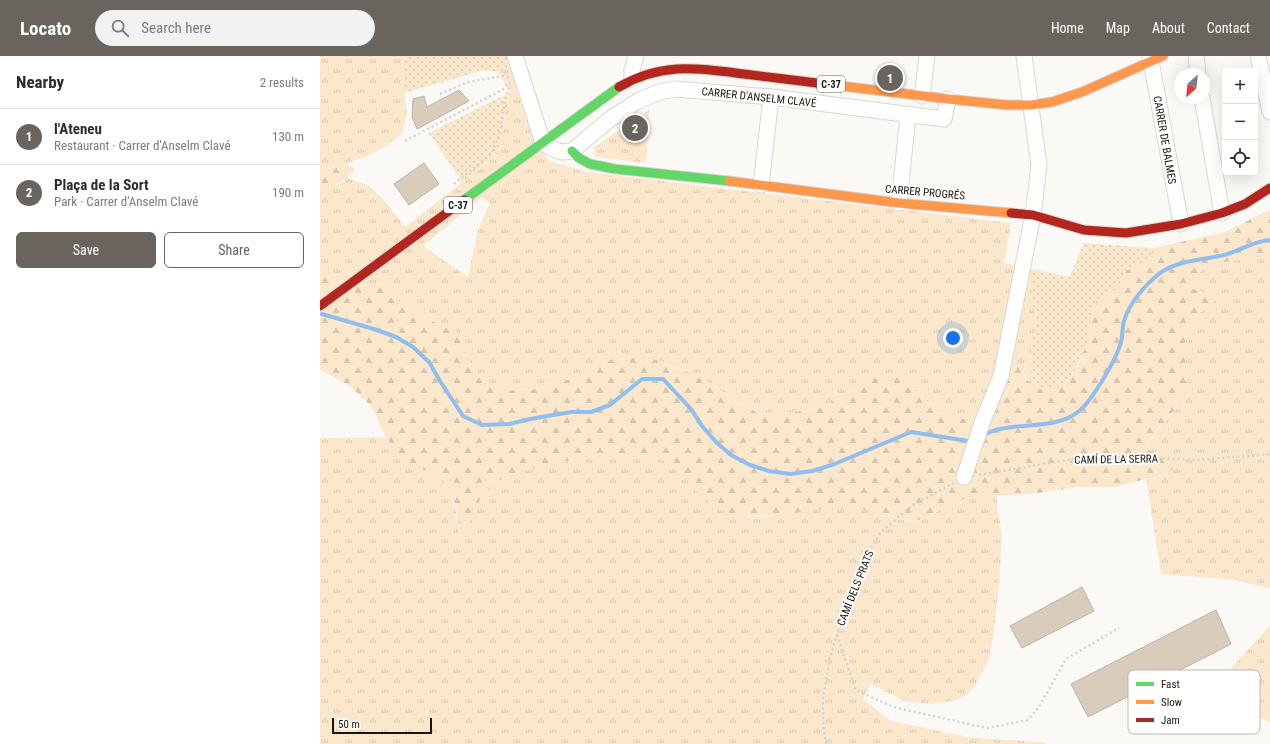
<!DOCTYPE html>
<html lang="en">
<head>
<meta charset="utf-8">
<style>
  body { margin:0; font-family:"Roboto Condensed",sans-serif; background:#f2f2f3; color:#2b2b33 }
  .controls { position:absolute; right:12px; top:12px; display:grid; overflow:hidden; border-radius:6px; box-shadow:0 4px 16px #0002 }
  .controls button { width:36px; height:36px; display:grid; place-items:center; padding:0; border:0; border-bottom:1px solid #e1e1e2; background:#fff; color:#2b2b33; font:20px sans-serif }
  .compass { position:absolute; left:854px; top:12px; width:36px; height:36px; border-radius:50%; background:#fff; box-shadow:0 4px 16px #0002; rotate:207deg }
  .scale { position:absolute; left:12px; bottom:10px; width:100px; box-sizing:border-box; padding-left:4px; border:2px solid #1a140b; border-top:0; font-size:11px; line-height:14px; white-space:nowrap; color:#1a140b; -webkit-text-stroke:3px #fff; paint-order:stroke }
  .you { position:absolute; left:633px; top:282px; width:14px; height:14px; margin:-10px; border:3px solid #fff; border-radius:50%; background:#1a73e8; box-shadow:0 0 0 6px #1a73e833 }
  .badge { display:grid; place-items:center; width:26px; height:26px; border-radius:50%; background:#69645d; color:#fff; font-size:13px; font-weight:700 }
  .pin { position:absolute; translate:-50% -50%; border:2px solid #fff; box-shadow:0 1px 4px #0006 }
  .list { margin:0; padding:0; list-style:none }
  h2 { display:flex; justify-content:space-between; align-items:center; height:52px; margin:0; padding:0 16px; font-size:17px }
  h2 small { font-size:13px; font-weight:400; color:#7c7c81 }
  .list li { display:grid; grid-template-columns:26px 1fr auto; gap:12px; align-items:center; box-sizing:border-box; height:56px; padding:0 16px; border-top:1px solid #e1e1e2 }
  .list b { display:block; font-size:15px; white-space:nowrap }
  .list p { margin:0; font-size:13px; white-space:nowrap; color:#7c7c81 }
  .list em { font-size:13px; font-style:normal; color:#7c7c81 }
  .actions { display:flex; gap:8px; padding:12px 16px }
  .actions a { flex:1; padding:9px 0; border:1px solid #69645d; border-radius:6px; text-align:center; font-size:14px; color:#69645d }
  .actions .main { background:#69645d; color:#fff }
  .icon { flex:none; width:22px; height:22px; fill:none; stroke:currentColor; stroke-width:2; stroke-linecap:round; stroke-linejoin:round }
  .map { position:relative; flex:none; width:950px; height:688px; overflow:hidden }
  header { display:flex; align-items:center; gap:24px; box-sizing:border-box; height:56px; padding:0 20px; background:#69645d; color:#fff }
  header strong { font-size:19px }
  nav { display:flex; gap:22px; margin-inline-start:auto; font-size:14px }
  .search { width:280px; height:36px; background:#f2f2f3; display:flex; align-items:center; gap:10px; box-sizing:border-box; padding:0 14px; border-radius:22px; color:#7c7c81; font-size:15px }
  main { display:flex }
  aside { flex:1; background:#fff }
  .map>svg:first-child { display:block }
  .grass { fill:url(#grass-tufts); fill-rule:evenodd }
  .forest { fill:url(#forest-firs) }
  .garden { fill:url(#garden-dots) }
  .lines { fill:none; stroke-linecap:round; stroke-linejoin:round }
  .stream { stroke:#8fbff0; stroke-width:4 }
  .building { fill:#d9ccba; stroke:#b7b3ad }
  .street-casing { stroke:#dbd7d0; stroke-width:17 }
  .fast-casing { stroke:#dbd7d0; stroke-width:11 }
  .slow-casing { stroke:#dbd7d0; stroke-width:11 }
  .jam-casing { stroke:#dbd7d0; stroke-width:11 }
  .path { stroke:#d3d3d1; stroke-width:2.5; stroke-dasharray:2 3; stroke-linecap:butt }
  .street { stroke:#fefefe; stroke-width:15 }
  .fast { stroke:#63d668; stroke-width:9 }
  .slow { stroke:#ff974d; stroke-width:9 }
  .jam { stroke:#b3261e; stroke-width:9 }
  .labels { text-anchor:middle; stroke-width:4; stroke-linejoin:round; paint-order:stroke }
  .shield { fill:#fff; stroke:#5f5a54; stroke-width:1 }
  .shield-label { font-size:10px; font-weight:bold; fill:#1a140b }
  .street-label { font-size:11px; fill:#1a140b; stroke:#fff }
  .key { fill:#fff; stroke:#bab8b6; stroke-width:1 }
  .key-label { font-size:11px; fill:#1a140b }
</style>
</head>
<body>
<header>
<strong>Locato</strong>
<div class="search"><svg class="icon" aria-label="search" viewBox="0 0 24 24"><circle cx="10" cy="10" r="6"/><path d="M15 15l6 6"/></svg>Search here</div>
<nav><a>Home</a><a>Map</a><a>About</a><a>Contact</a></nav>
</header>
<main>
<aside>
<h2>Nearby<small>2 results</small></h2>
<ul class="list">
<li><span class="badge">1</span><div><b>l'Ateneu</b><p>Restaurant · Carrer d'Anselm Clavé</p></div><em>130 m</em></li>
<li><span class="badge">2</span><div><b>Plaça de la Sort</b><p>Park · Carrer d'Anselm Clavé</p></div><em>190 m</em></li>
</ul>
<div class="actions"><a class="main">Save</a><a>Share</a></div>
</aside>
<div class="map">
<svg width="950" height="688" viewBox="0 0 950 688">
  <defs>
    <pattern id="grass-tufts" width="24" height="20" patternUnits="userSpaceOnUse"><rect width="24" height="20" fill="#fbe7cb"/><path d="M3 7l-1-3M5 7V3M7 7l1-3M15 17l-1-3M17 17v-4M19 17l1-3" fill="none" stroke="#d7c5ad"/></pattern>
    <pattern id="forest-firs" width="22" height="20" patternUnits="userSpaceOnUse"><rect width="22" height="20" fill="#fbe7cb"/><path d="M5 1l3.5 6h-7zM16 11l3.5 6h-7z" fill="#d7c5ad"/></pattern>
    <pattern id="garden-dots" width="8" height="8" patternUnits="userSpaceOnUse"><rect width="8" height="8" fill="#fbe7cb"/><path d="M2 2h.1M6 6h.1" fill="none" stroke="#d7c5ad" stroke-width="1.8" stroke-linecap="round"/></pattern>
  </defs>
  <rect width="100%" height="100%" fill="#fbf9f6"/>
  <g class="grass">
    <polygon points="0,0 85,0 83,29 87,57 82,78 67,90 45,101 0,116"/>
    <path d="M189 0H203L225 64 210 73 229 105 267 116 691 167 684 207 711 213V239L716 260 712 290 710 327 694 304 674 320 661 359 635 364 615 352 580 322 537 332 509 348 498 352 462 358 440 357 418 346 388 326 358 312 336 304 303 303 291 304 261 321 227 328 216 333 181 335 162 325 154 316 143 293 131 275 71 242 67 233 0 220V132L19 128 28 122 49 130 63 143 85 171 178 98 190 36 178 16 193 12ZM162 141 170 147 158 174 148 221 103 190Z"/>
    <polygon points="329,54 326,107 275,101 274,91"/>
    <path d="M950 196V533L915 524 841 518 826 423 837 422 848 417 847 396 835 397 825 393C834 372 857 359 864 336 866 331 865 323 865 318 865 286 860 267 891 249L882 236 871 232C876 207 903 207 922 203 932 200 940 197 950 196Z"/>
    <path d="M65 381C74 393 84 403 97 410 106 416 120 419 126 428 138 444 135 464 141 482 150 465 155 445 169 432 196 407 294 396 329 400 336 401 343 404 349 407 355 411 360 417 365 421 371 427 413 459 419 460 446 463 473 456 500 453 516 451 535 452 552 454 566 456 582 467 595 465 609 463 621 452 633 446 646 439 663 440 677 440V449L682 480 679 531 673 582 669 603 656 627 648 638 637 644 614 648 599 647 584 645 551 628 543 643 571 665 653 682 722 686 727 688H0V382Z"/>
    <polygon points="950,569 950,666 893,644 900,625"/>
  </g>
  <g class="forest">
    <path d="M26 108 35 113C25 127 17 129 0 132V116Z"/>
    <path d="M950 154V196C940 197 932 200 922 203 904 207 876 207 871 232L882 236 897 238 898 243C892 249 884 252 878 257 863 271 865 292 865 312 866 319 868 329 865 336 856 359 834 371 825 393L835 397 847 396 857 399 858 410 837 422 826 423 793 431H757L711 438 655 441 643 443 633 446 605 462 595 465 584 464 564 457 542 453H502L460 459 417 460 395 452 374 433 358 414 350 408 340 403 329 400 307 399 285 401H274L239 406 188 420 178 425 162 440 141 482C139 475 139 469 138 461 137 450 132 439 127 430 119 416 98 414 86 404 79 397 71 390 66 381 60 372 58 360 51 351 40 336 17 321 0 314V220C7 221 15 223 23 224 41 227 49 225 67 233L71 242 131 275 136 274 154 316 162 325 181 335 216 333 227 328 261 321 291 304 325 301 336 304 369 317 388 326 418 346 440 358H462L498 352 509 348 559 320 570 318 580 322 615 352 635 364 661 359 689 301 697 308 706 323 720 333C727 331 735 331 742 328 764 318 769 270 774 249L777 244 796 233 800 222 807 214 830 200 833 192 902 177Z"/>
  </g>
  <g class="garden">
    <polygon points="85,0 189,0 194,12 178,16 164,14 84,37 83,29"/>
    <polygon points="190,36 178,98 142,126 109,77"/>
    <polygon points="763,187 833,192 830,200 807,214 800,222 796,233 777,244 772,254 767,288 754,316 751,320 742,328 732,333 720,333 710,327 712,290 716,260 711,239 711,213 750,221"/>
  </g>
  <g class="lines">
    <g class="stream">
      <polyline points="2,258 57,274 76,281 93,291 109,306 120,325 143,360 162,369 189,368 210,363 251,356 271,356 290,349 322,323 343,323 371,353 382,370 396,386 411,399 430,409 449,415 470,418 492,415 512,409 591,376 648,385 653,383"/>
      <path d="M663 379C668 377 674 374 680 373 705 367 738 373 759 355 772 345 797 302 801 286 803 279 802 271 804 265 809 247 826 228 840 217 858 204 883 204 904 199 920 195 933 185 950 184"/>
    </g>
  </g>
  <g class="building">
    <polygon points="139,34 149,45 97,73 92,61 93,43 104,40 107,51"/>
    <polygon points="104,107 119,128 89,149 74,128"/>
    <polygon points="762,531 774,555 702,592 690,570"/>
    <polygon points="896,554 911,588 768,661 751,628"/>
  </g>
  <g class="lines">
    <g class="street-casing">
      <g id="street">
        <polyline points="195,0 223,87 233,93 242,96 252,95 290,63 318,45 339,36 356,33 451,41 624,63 628,43"/>
        <polyline points="830,0 861,168"/>
        <polyline points="876,0 878,18"/>
        <polyline points="938,0 950,56"/>
        <polyline points="312,23 312,14 316,0"/>
        <polyline points="602,40 607,0"/>
        <polyline points="882,42 902,157"/>
        <polyline points="441,129 451,41"/>
        <polyline points="579,147 588,59"/>
        <polyline points="644,421 662,367 681,320 713,159 719,109 704,0"/>
      </g>
    </g>
    <g class="fast-casing">
      <g id="fast">
        <polyline points="252,95 259,102 270,108 295,113 409,125"/>
        <polyline points="144,144 299,31"/>
      </g>
    </g>
    <g class="slow-casing">
      <g id="slow">
        <polyline points="497,27 628,43 687,49 711,49 732,46 762,36 843,0"/>
        <polyline points="409,125 579,147 691,157"/>
      </g>
    </g>
    <g class="jam-casing">
      <g id="jam">
        <path d="M299 31C342 6 377 12 424 18 448 21 473 24 497 27"/>
        <polyline points="691,157 713,159 764,174 806,177 861,168 902,157 925,148 950,132"/>
        <polyline points="0,250 144,144"/>
      </g>
    </g>
    <g class="path">
      <polyline points="120,38 148,26 183,20 188,22"/>
      <polyline points="85,85 182,34 190,26"/>
      <polyline points="134,128 171,98 178,83 186,40 190,29"/>
      <polyline points="659,419 759,402 819,401 877,404 950,398"/>
      <polyline points="517,579 536,634 573,651 667,672 708,664 719,651 746,603 799,572"/>
      <polyline points="506,688 503,665 503,641 510,602 524,554 547,499 560,477 593,449 634,427"/>
    </g>
    <use href="#street" class="street"/>
    <use href="#fast" class="fast"/>
    <use href="#slow" class="slow"/>
    <use href="#jam" class="jam"/>
  </g>
  <g class="labels">
    <g class="shield">
      <rect x="497" y="20" width="28" height="16" rx="3"/>
      <rect x="124" y="141" width="28" height="16" rx="3"/>
    </g>
    <g class="shield-label">
      <text x="511" y="32">C-37</text>
      <text x="138" y="153">C-37</text>
    </g>
    <g class="street-label">
      <text transform="translate(439 41) rotate(6)" y="4">CARRER D'ANSELM CLAVÉ</text>
      <text transform="translate(845 84) rotate(80)" y="4">CARRER DE BALMES</text>
      <text transform="translate(605 136) rotate(5)" y="4">CARRER PROGRÉS</text>
      <text transform="translate(796 403) rotate(-1)" y="4">CAMÍ DE LA SERRA</text>
      <text transform="translate(535 532) rotate(-68)" y="4">CAMÍ DELS PRATS</text>
    </g>
  </g>
  <rect x="808" y="614" width="132" height="64" rx="6" class="key"/>
  <rect x="816" y="626" width="18" height="4" fill="#63d668"/>
  <rect x="816" y="644" width="18" height="4" fill="#ff974d"/>
  <rect x="816" y="662" width="18" height="4" fill="#b3261e"/>
  <g class="key-label">
    <text x="841" y="632">Fast</text>
    <text x="841" y="650">Slow</text>
    <text x="841" y="668">Jam</text>
  </g>
</svg>
<div class="controls">
<button>+</button>
<button>−</button>
<button><svg class="icon" aria-label="locate" viewBox="0 0 24 24"><circle cx="12" cy="12" r="6"/><path d="M12 2v4M12 18v4M2 12h4M18 12h4"/></svg></button>
</div>
<svg class="compass" viewBox="-18 -18 36 36"><path d="M0-13l5 13h-10z" fill="#e53935"/><path d="M0 13l5-13h-10z" fill="#7c7c81"/></svg>
<div class="scale">50 m</div>
<div class="you"></div>
<div class="pin badge" style="left:570px;top:22px">1</div>
<div class="pin badge" style="left:315px;top:72px">2</div>
</div>
</main>
</body>
</html>
